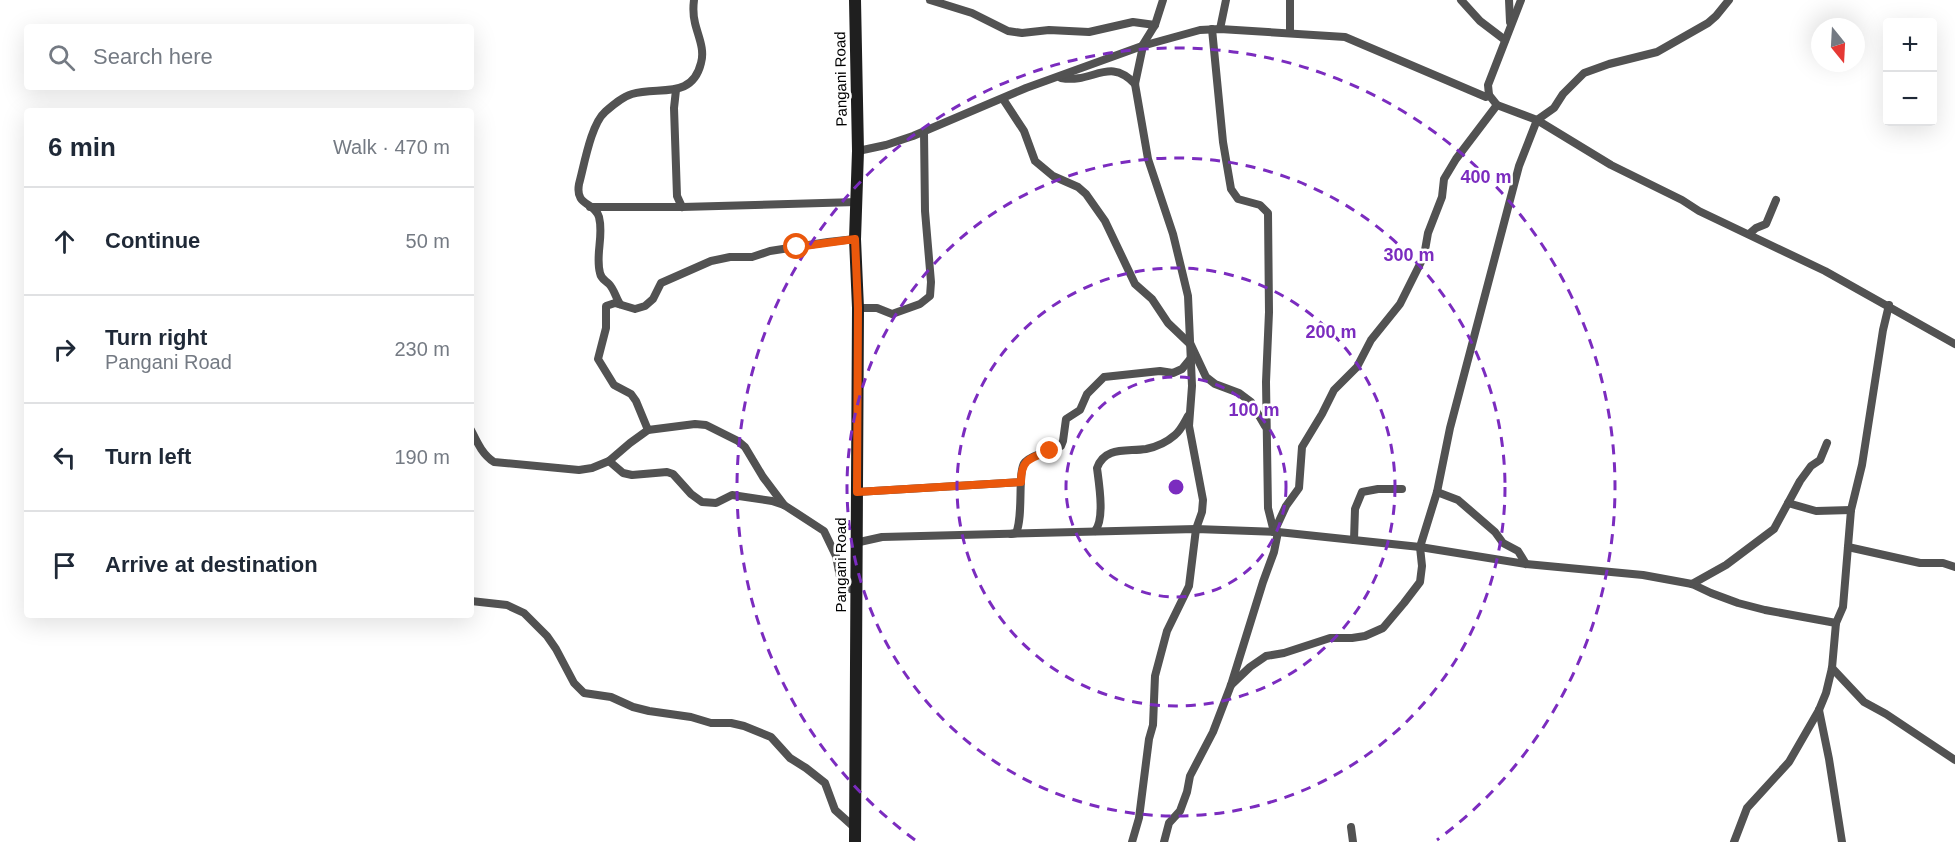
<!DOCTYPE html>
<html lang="en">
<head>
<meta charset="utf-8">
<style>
  body { margin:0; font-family:Helvetica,sans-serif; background:#f2f2f3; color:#1f2937 }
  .controls { position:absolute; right:18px; top:18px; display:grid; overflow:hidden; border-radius:6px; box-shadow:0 6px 24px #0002 }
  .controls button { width:54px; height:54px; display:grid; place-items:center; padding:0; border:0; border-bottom:2px solid #e0e1e3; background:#fff; color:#1f2937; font:30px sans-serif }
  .compass { position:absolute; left:1811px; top:18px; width:54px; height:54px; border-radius:50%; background:#fff; box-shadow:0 6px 24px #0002; rotate:162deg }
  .stop { position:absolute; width:18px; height:18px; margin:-14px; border:4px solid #ea580c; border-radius:50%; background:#fff }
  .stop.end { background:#ea580c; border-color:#fff; box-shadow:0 2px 6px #0008 }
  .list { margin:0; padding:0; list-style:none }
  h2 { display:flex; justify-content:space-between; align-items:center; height:78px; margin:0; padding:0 24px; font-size:26px }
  h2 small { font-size:20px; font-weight:400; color:#747a83 }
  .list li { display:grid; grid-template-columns:39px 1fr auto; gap:18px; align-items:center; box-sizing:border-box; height:108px; padding:0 24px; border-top:2px solid #e0e1e3 }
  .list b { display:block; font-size:22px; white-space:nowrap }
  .list p { margin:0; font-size:20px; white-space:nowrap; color:#747a83 }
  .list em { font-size:20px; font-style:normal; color:#747a83 }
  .icon { flex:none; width:33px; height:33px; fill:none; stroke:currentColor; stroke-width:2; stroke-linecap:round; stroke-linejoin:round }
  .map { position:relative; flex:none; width:1955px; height:842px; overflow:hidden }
  .search { position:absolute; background:#fff; box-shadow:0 6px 24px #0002; left:24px; top:24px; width:450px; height:66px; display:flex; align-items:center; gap:15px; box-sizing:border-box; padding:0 21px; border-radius:6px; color:#747a83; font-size:22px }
  .panel { position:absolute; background:#fff; box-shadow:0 6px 24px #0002; left:24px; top:108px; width:450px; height:510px; border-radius:6px }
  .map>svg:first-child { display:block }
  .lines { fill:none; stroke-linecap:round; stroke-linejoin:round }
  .street { stroke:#525252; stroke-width:8 }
  .secondary { stroke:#1f1f1f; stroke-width:12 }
  .route { stroke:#ea580c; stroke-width:8 }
  .ring { fill:none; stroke:#7b2cbf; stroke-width:3; stroke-dasharray:10 8 }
  .labels { text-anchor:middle; stroke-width:5; stroke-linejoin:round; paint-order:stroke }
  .street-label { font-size:15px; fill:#000; stroke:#fff }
  .centre { fill:#7b2cbf; stroke:#fff; stroke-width:3 }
  .ring-label { font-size:18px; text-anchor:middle; font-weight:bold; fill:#7b2cbf; stroke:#fff; stroke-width:5; stroke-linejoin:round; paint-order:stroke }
</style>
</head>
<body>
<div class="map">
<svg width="1955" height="842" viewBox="0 0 1955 842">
  <rect width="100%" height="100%" fill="#fff"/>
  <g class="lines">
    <g class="street">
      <polyline points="930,0 972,13 1008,31 1022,33 1049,30 1089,32 1133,22 1155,25"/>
      <polyline points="1290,0 1290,33"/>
      <polyline points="1461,0 1480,21 1505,40"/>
      <polyline points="1509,0 1510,22"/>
      <polyline points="1212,29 1223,142 1231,189 1238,199 1260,205 1268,213 1269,312 1266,382 1268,508 1274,532"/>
      <polyline points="1220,29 1226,0"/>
      <polyline points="1142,46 1155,25 1163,0"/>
      <path d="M1061 78C1093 84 1109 56 1135 84"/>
      <polyline points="676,90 674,108 677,196 682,207"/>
      <polyline points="1489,95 1488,85 1521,0"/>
      <polyline points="1003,99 1024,131 1035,161 1053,176 1078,187 1086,194 1105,221 1135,284 1152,299 1168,323 1191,345 1206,377 1215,384 1239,393 1251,402 1265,426"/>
      <polyline points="858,151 886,145 913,136 1026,88 1142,46 1200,30 1220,29 1345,37 1486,97 1489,95 1497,105 1537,120 1611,165 1682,200 1699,211 1825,271 1955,344"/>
      <polyline points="590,207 682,207 857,202"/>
      <polyline points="1749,234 1756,228 1766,224 1776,200"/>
      <path d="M620 304C616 298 614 289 609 284 605 280 601 279 600 273 595 255 604 236 599 217 594 201 575 207 579 184 584 166 591 124 605 112 613 105 622 97 632 94 659 86 692 100 701 63 705 49 698 36 695 23 693 15 693 8 694 0"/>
      <polyline points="858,308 877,308 892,314 920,304 930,296 931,282 925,211 924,132"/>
      <path d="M471 430C477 442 482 454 494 462L579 470 592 468 609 461 630 443 648 430 695 424 706 425 738 441 745 447 763 477 784 505"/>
      <polyline points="648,430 636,401 631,394 614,385 598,359 606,328 606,306 615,303 635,309 645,306 653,299 661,283 711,261 730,257 752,257 770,251 828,242 855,239"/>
      <polyline points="609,461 623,473 632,475 667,472 673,474 691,494 702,502 716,503 732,495 772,501 784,505 824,531 836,556 841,582 846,588 856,590"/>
      <polyline points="857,492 1021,482"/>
      <polyline points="1437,492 1458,500 1495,532 1503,543 1518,551 1526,564"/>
      <polyline points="1788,503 1816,511 1851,510"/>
      <path d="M1095 531C1105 519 1099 484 1097 468 1105 446 1127 452 1146 449 1156 447 1167 442 1175 435 1181 430 1184 423 1188 416"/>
      <polyline points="1274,532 1286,506 1299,488 1302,447 1322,414 1334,390 1357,367 1371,340 1400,304 1424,256 1428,233 1442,197 1444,179 1456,159 1497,105"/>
      <path d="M1011 534 1016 533C1024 516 1017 470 1025 462 1034 453 1050 452 1061 446L1063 441 1066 419 1080 410 1087 394 1104 377 1160 371 1173 373 1182 369 1191 358"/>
      <polyline points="1354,540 1355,509 1362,492 1378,489 1402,489"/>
      <polyline points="855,543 882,537 1196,529 1278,532 1420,547 1526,564 1643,575 1692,584 1711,593 1738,603 1765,610 1836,623"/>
      <polyline points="1848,547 1920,563 1943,563 1955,567"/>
      <polyline points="1692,584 1726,565 1774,529 1800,481 1811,466 1820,460 1827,443"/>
      <polyline points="471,601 507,605 524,613 547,636 556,649 574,683 584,693 611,697 633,707 649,711 691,717 711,723 731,723 744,726 771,737 790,758 806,768 825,783 835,810 855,828"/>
      <polyline points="1832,668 1864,702 1886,714 1955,760"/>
      <polyline points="1231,685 1250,667 1266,656 1284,653 1330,638 1352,638 1365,636 1383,628 1404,603 1420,582 1422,566 1420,547 1437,492 1450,428 1519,166 1537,120 1554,108 1563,94 1584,73 1609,64 1657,52 1708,23 1716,16 1729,0"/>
      <polyline points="1819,710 1829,759 1842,842"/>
      <polyline points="1351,827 1353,842"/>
      <polyline points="1132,842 1139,818 1149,739 1153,725 1155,676 1167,631 1189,586 1196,529 1202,512 1203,500 1189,426 1192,386 1188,296 1173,234 1148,159 1135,84 1143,46"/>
      <polyline points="1164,842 1169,823 1180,811 1187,792 1190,776 1213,732 1231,685 1263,582 1274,552 1278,532"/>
      <polyline points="1734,842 1747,808 1789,762 1819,710 1826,693 1832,668 1836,623 1843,607 1851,510 1862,465 1883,330 1889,305"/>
    </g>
    <polyline class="secondary" points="855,842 858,308 855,239 858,151 855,0"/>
  </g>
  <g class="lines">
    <path class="route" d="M797 247 855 239 858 308 857 492 1021 482C1021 459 1030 458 1050 451"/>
  </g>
  <g class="ring">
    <circle cx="1176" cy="487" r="110"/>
    <circle cx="1176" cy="487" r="219"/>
    <circle cx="1176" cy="487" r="329"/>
    <path d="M915 840A439 439 0 1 1 1437 840"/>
  </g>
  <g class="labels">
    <g class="street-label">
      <text transform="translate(841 79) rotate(-91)" y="5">Pangani Road</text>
      <text transform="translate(841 565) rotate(-90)" y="5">Pangani Road</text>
    </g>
  </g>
  <circle cx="1176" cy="487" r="9" class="centre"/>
  <g class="ring-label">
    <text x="1486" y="183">400 m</text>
    <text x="1409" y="261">300 m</text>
    <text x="1331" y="338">200 m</text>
    <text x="1254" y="416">100 m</text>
  </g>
</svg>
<div class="controls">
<button>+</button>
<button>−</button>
</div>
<svg class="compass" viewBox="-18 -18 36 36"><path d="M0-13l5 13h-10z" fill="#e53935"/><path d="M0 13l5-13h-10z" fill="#747a83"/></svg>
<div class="stop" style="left:797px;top:247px"></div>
<div class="stop end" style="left:1050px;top:451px"></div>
<div class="search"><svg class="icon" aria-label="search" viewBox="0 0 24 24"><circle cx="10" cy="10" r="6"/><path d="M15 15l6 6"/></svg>Search here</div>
<section class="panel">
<h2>6 min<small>Walk · 470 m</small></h2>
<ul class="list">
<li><svg class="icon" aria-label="ahead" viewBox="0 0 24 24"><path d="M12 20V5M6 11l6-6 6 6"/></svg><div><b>Continue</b></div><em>50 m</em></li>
<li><svg class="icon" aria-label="right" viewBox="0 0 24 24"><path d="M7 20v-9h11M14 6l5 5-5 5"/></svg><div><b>Turn right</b><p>Pangani Road</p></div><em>230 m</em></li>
<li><svg class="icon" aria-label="left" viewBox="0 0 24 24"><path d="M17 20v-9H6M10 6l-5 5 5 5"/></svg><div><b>Turn left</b></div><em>190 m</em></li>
<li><svg class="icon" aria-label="arrive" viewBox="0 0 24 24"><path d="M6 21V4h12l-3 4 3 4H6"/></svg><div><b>Arrive at destination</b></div></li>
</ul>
</section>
</div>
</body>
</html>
